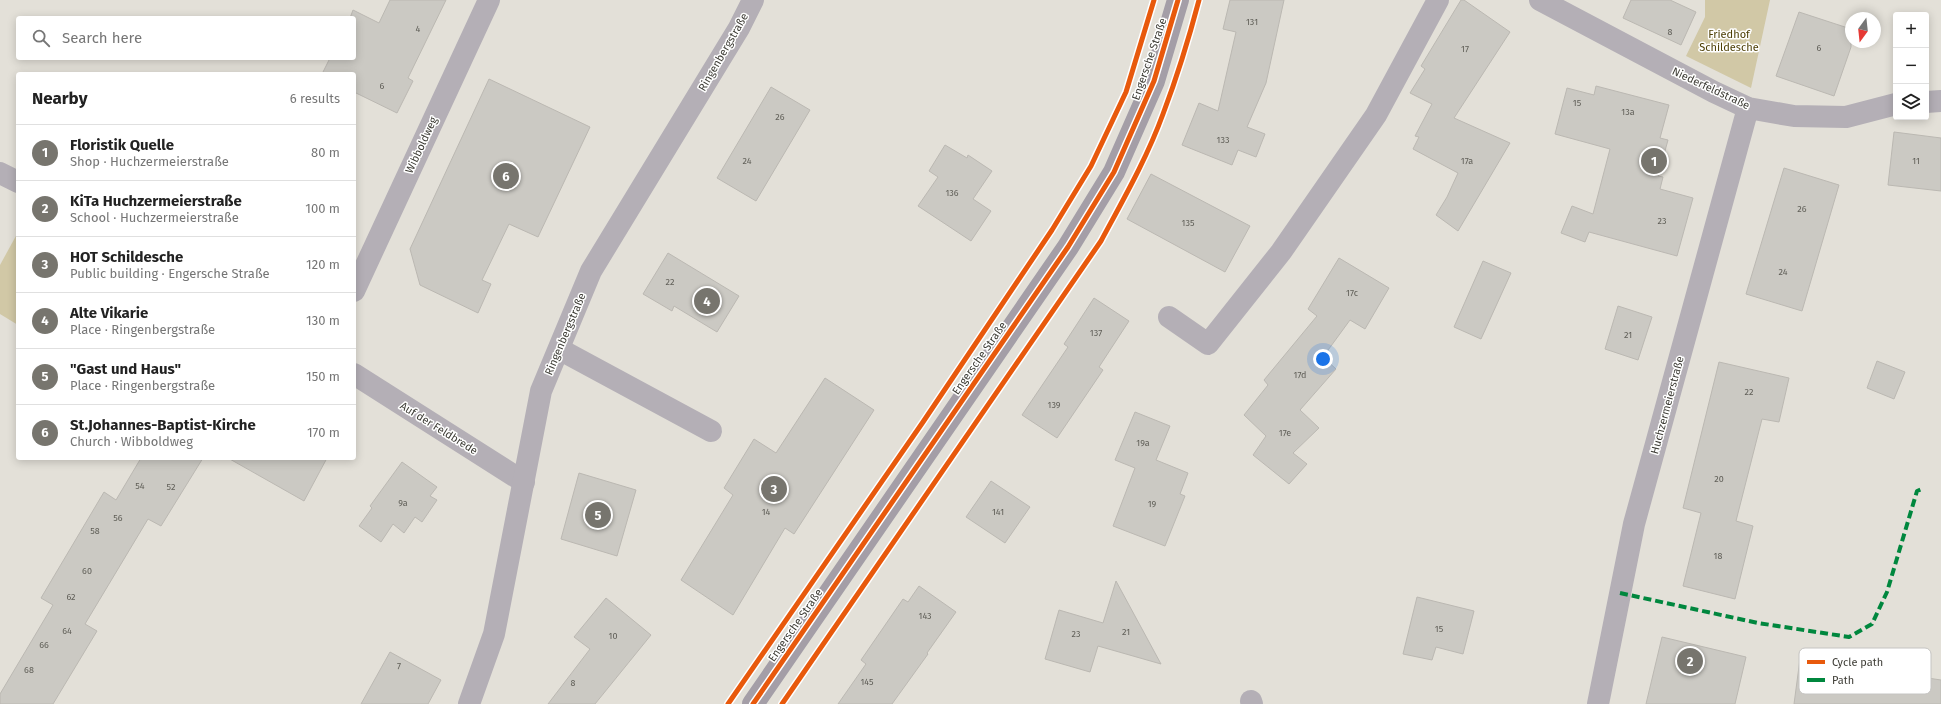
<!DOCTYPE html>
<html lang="en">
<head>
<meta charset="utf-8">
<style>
  body { margin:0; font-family:"Fira Sans",sans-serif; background:#f2f2f2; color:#222 }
  .controls { position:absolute; right:12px; top:12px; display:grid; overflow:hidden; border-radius:4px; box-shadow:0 2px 10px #0003 }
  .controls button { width:36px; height:36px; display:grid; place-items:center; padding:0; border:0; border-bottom:1px solid #e0e0e0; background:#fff; color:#222; font:20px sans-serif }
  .compass { position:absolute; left:1845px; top:12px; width:36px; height:36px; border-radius:50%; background:#fff; box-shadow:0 2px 10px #0003; rotate:195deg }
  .you { position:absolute; left:1323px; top:359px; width:14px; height:14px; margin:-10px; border:3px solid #fff; border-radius:50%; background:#1a73e8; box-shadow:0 0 0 6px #1a73e833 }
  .badge { display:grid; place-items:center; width:26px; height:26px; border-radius:50%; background:#77756e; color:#fff; font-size:13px; font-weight:700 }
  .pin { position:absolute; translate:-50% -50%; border:2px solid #fff; box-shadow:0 1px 4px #0006 }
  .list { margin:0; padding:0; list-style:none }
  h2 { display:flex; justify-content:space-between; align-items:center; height:52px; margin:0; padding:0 16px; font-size:17px }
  h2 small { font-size:13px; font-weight:400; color:#767676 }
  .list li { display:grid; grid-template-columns:26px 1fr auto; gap:12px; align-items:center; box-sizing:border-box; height:56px; padding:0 16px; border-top:1px solid #e0e0e0 }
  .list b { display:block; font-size:15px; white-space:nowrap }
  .list p { margin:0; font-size:13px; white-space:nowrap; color:#767676 }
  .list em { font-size:13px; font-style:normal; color:#767676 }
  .icon { flex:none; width:22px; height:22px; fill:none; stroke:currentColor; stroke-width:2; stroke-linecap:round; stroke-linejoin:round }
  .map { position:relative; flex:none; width:1941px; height:704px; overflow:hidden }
  .search { position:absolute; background:#fff; box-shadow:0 2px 10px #0003; left:16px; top:16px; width:340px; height:44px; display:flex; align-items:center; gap:10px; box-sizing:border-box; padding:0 14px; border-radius:4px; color:#767676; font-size:15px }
  .panel { position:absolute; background:#fff; box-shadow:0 2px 10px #0003; left:16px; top:72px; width:340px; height:388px; border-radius:4px }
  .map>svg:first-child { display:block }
  .green { fill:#d1c8a6 }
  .building { fill:#cbc9c3; stroke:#bbb8b2 }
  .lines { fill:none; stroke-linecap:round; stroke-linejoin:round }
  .minor { stroke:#b4afb6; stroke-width:22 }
  .major { stroke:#a49ea7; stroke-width:22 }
  .quiet { stroke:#00873e; stroke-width:4; stroke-dasharray:8 4; stroke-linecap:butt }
  .cycleway-casing { stroke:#fff; stroke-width:8 }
  .cycleway { stroke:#e8590c; stroke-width:5 }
  .labels { text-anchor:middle; stroke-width:3; stroke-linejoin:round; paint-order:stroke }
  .number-label { font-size:9px; fill:#605f58 }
  .park-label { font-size:11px; fill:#4c3e04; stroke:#fff }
  .street-label { font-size:11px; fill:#3d3c35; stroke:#fff }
  .key { fill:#fff; stroke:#c5c4c2; stroke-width:1 }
  .key-label { font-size:11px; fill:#3d3c35 }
</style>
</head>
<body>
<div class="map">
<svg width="1941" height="704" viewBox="0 0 1941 704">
  <rect width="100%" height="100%" fill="#e3e0d8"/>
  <g class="green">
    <polygon points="1705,0 1770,0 1751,88 1686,56 1705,17"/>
    <polygon points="17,234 18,235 18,325 0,314 0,265"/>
  </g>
  <g class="building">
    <polygon points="390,0 446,0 408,78 413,81 397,113 354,92 354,74 322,74 330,58 354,58 354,18 350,18 353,10 379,23"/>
    <polygon points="1230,0 1284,0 1266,83 1247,127 1265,134 1256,157 1238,150 1232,165 1182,145 1199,103 1218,111 1236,32 1223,29"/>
    <polygon points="1461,0 1464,0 1510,32 1454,118 1510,143 1458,231 1436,215 1447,197 1458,173 1413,149 1419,137 1415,136 1432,104 1410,93 1425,69 1421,66"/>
    <polygon points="1631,0 1670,0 1696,12 1681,45 1623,18"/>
    <polygon points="1799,12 1851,29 1851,47 1834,96 1776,76"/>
    <polygon points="489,79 590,127 538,237 509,224 482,280 491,284 478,313 420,285 410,249"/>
    <polygon points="1596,86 1669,105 1660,138 1668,140 1658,176 1663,177 1660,189 1693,198 1677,256 1589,232 1585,242 1561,233 1572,206 1593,214 1610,149 1555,134 1567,88 1594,95"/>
    <polygon points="771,87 810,110 756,201 717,178"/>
    <polygon points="1894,132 1941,138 1941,191 1888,185"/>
    <polygon points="945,145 967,158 968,155 992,171 973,199 991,211 971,241 918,206 938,177 929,171"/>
    <polygon points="1784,168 1839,185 1802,311 1746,294"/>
    <polygon points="1151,174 1250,226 1225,272 1127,219"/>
    <polygon points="668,253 739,296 717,332 674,306 672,311 643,294"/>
    <polygon points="1339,258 1389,288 1365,329 1350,320 1323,357 1336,369 1300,410 1319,428 1293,453 1307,464 1289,484 1253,455 1266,436 1244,415 1268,385 1264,380 1317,316 1308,309"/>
    <polygon points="1483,261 1511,273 1481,339 1454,327"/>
    <polygon points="1094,298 1129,321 1099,367 1103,370 1057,438 1022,415 1068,347 1064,344"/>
    <polygon points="1618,306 1652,317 1638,360 1605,349"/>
    <polygon points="1877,361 1905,372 1894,399 1867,388"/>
    <polygon points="1719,362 1789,378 1779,422 1762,419 1736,521 1753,526 1735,599 1683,586 1701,513 1683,508"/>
    <polygon points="825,378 874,410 794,534 785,528 733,615 681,580 733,495 724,488 754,439 776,453"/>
    <polygon points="1135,412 1170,426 1156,460 1188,473 1180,494 1185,496 1165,546 1113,526 1135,468 1115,460"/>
    <polygon points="141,458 203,458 161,526 148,519 85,624 97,631 53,704 0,704 0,694 53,605 41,598 104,492 116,500"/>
    <polygon points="228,458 327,458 304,501"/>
    <polygon points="402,462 437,487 430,496 437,500 422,522 415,517 404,533 393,524 381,542 359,526 372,508 370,506"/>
    <polygon points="579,473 636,490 617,556 561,539"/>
    <polygon points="991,481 1030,507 1005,543 966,517"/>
    <polygon points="1116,581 1161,664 1098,646 1090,672 1045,659 1059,610 1103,623"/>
    <polygon points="919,586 956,612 927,653 928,654 892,704 838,704 866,664 861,660 903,599 908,602"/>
    <polygon points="1417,597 1474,611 1463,654 1436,647 1432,660 1403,654"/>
    <polygon points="606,598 651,635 595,704 548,704 590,649 574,637"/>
    <polygon points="1662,637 1746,657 1735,704 1646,704"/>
    <polygon points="390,652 441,680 428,704 361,704"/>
    <polygon points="1800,659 1941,680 1941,704 1794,704"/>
  </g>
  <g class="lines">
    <g class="minor">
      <polyline points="1540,0 1714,92 1748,108 1794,116 1846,117 1896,104"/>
      <polyline points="1926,102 1941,101"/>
      <polyline points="0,173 18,182"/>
      <polyline points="354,291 489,0"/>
      <polyline points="1169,317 1208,344 1281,252 1376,115 1438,0"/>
      <polyline points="559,349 711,431"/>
      <polyline points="354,374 524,482"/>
      <polyline points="1251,701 1252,704"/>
      <polyline points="469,704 494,634 541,391 591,271 739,28 753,0"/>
      <polyline points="1598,704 1634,524 1748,108"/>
    </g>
    <polyline class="major" points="753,704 1068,247 1114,172 1154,81 1178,0"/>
    <polyline class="quiet" points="1620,593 1758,623 1849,637 1872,624 1887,592 1917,491 1922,489"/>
    <g class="cycleway-casing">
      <g id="cycleway">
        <polyline points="728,704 923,422 1052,230 1091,166 1126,92 1154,0"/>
        <polyline points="753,704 1068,247 1114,172 1154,81 1178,0"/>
        <path d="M782 704 1101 241C1123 200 1147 158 1163 114 1177 77 1189 38 1199 0"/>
      </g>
    </g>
    <use href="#cycleway" class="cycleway"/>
  </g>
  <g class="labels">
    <g class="number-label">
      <text x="1252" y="25">131</text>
      <text x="418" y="32">4</text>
      <text x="1670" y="35">8</text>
      <text x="1819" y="51">6</text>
      <text x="1465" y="52">17</text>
      <text x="382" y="89">6</text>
      <text x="1577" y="106">15</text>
      <text x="1628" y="115">13a</text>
      <text x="780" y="120">26</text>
      <text x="1223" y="143">133</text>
      <text x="747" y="164">24</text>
      <text x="1467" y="164">17a</text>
      <text x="1916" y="164">11</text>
      <text x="952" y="196">136</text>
      <text x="1802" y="212">26</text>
      <text x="1662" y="224">23</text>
      <text x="1188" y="226">135</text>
      <text x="1783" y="275">24</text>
      <text x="670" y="285">22</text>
      <text x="1352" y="296">17c</text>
      <text x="1096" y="336">137</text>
      <text x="1628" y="338">21</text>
      <text x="1300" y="378">17d</text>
      <text x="1749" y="395">22</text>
      <text x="1054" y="408">139</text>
      <text x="1285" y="436">17e</text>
      <text x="1143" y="446">19a</text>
      <text x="1719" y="482">20</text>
      <text x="140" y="489">54</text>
      <text x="171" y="490">52</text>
      <text x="403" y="506">9a</text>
      <text x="1152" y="507">19</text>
      <text x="766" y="515">14</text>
      <text x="998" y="515">141</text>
      <text x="118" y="521">56</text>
      <text x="95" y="534">58</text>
      <text x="1718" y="559">18</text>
      <text x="87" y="574">60</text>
      <text x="71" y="600">62</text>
      <text x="925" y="619">143</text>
      <text x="1439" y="632">15</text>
      <text x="67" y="634">64</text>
      <text x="1126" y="635">21</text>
      <text x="1076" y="637">23</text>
      <text x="613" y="639">10</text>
      <text x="44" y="648">66</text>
      <text x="399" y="669">7</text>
      <text x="29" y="673">68</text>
      <text x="867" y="685">145</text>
      <text x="573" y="686">8</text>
    </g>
    <g class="park-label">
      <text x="1729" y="38">Friedhof<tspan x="1729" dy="13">Schildesche</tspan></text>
    </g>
    <g class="street-label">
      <text transform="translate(723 52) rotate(-60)" y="4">Ringenbergstraße</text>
      <text transform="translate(1149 59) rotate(-71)" y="4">Engersche Straße</text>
      <text transform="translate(1711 88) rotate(25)" y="4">Niederfeldstraße</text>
      <text transform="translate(421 145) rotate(-65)" y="4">Wibboldweg</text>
      <text transform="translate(565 334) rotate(-67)" y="4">Ringenbergstraße</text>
      <text transform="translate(979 358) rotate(-55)" y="4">Engersche Straße</text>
      <text transform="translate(1667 405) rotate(-75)" y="4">Huchzermeierstraße</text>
      <text transform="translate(439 428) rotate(32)" y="4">Auf der Feldbrede</text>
      <text transform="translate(795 625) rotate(-55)" y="4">Engersche Straße</text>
    </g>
  </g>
  <rect x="1799" y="648" width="132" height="46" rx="6" class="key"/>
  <rect x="1807" y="660" width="18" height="4" fill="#e8590c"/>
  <rect x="1807" y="678" width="18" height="4" fill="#00873e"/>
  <g class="key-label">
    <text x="1832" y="666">Cycle path</text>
    <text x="1832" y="684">Path</text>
  </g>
</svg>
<div class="controls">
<button>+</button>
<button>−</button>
<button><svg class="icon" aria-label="layers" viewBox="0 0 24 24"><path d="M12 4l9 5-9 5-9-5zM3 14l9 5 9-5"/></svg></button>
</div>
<svg class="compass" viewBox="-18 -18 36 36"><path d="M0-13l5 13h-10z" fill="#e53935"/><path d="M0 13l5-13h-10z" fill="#767676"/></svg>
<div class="you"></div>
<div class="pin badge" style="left:1654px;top:161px">1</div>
<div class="pin badge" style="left:1690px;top:661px">2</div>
<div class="pin badge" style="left:774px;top:489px">3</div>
<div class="pin badge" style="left:707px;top:301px">4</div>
<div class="pin badge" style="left:598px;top:515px">5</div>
<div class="pin badge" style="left:506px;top:176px">6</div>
<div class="search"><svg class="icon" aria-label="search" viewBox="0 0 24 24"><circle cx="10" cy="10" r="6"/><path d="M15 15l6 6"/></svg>Search here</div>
<section class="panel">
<h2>Nearby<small>6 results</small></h2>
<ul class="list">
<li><span class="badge">1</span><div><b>Floristik Quelle</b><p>Shop · Huchzermeierstraße</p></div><em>80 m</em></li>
<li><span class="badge">2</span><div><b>KiTa Huchzermeierstraße</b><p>School · Huchzermeierstraße</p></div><em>100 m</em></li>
<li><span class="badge">3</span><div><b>HOT Schildesche</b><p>Public building · Engersche Straße</p></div><em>120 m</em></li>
<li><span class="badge">4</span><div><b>Alte Vikarie</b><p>Place · Ringenbergstraße</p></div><em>130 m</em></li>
<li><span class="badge">5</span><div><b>&quot;Gast und Haus&quot;</b><p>Place · Ringenbergstraße</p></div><em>150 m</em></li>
<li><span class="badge">6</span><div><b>St.Johannes-Baptist-Kirche</b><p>Church · Wibboldweg</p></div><em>170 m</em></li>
</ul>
</section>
</div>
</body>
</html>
